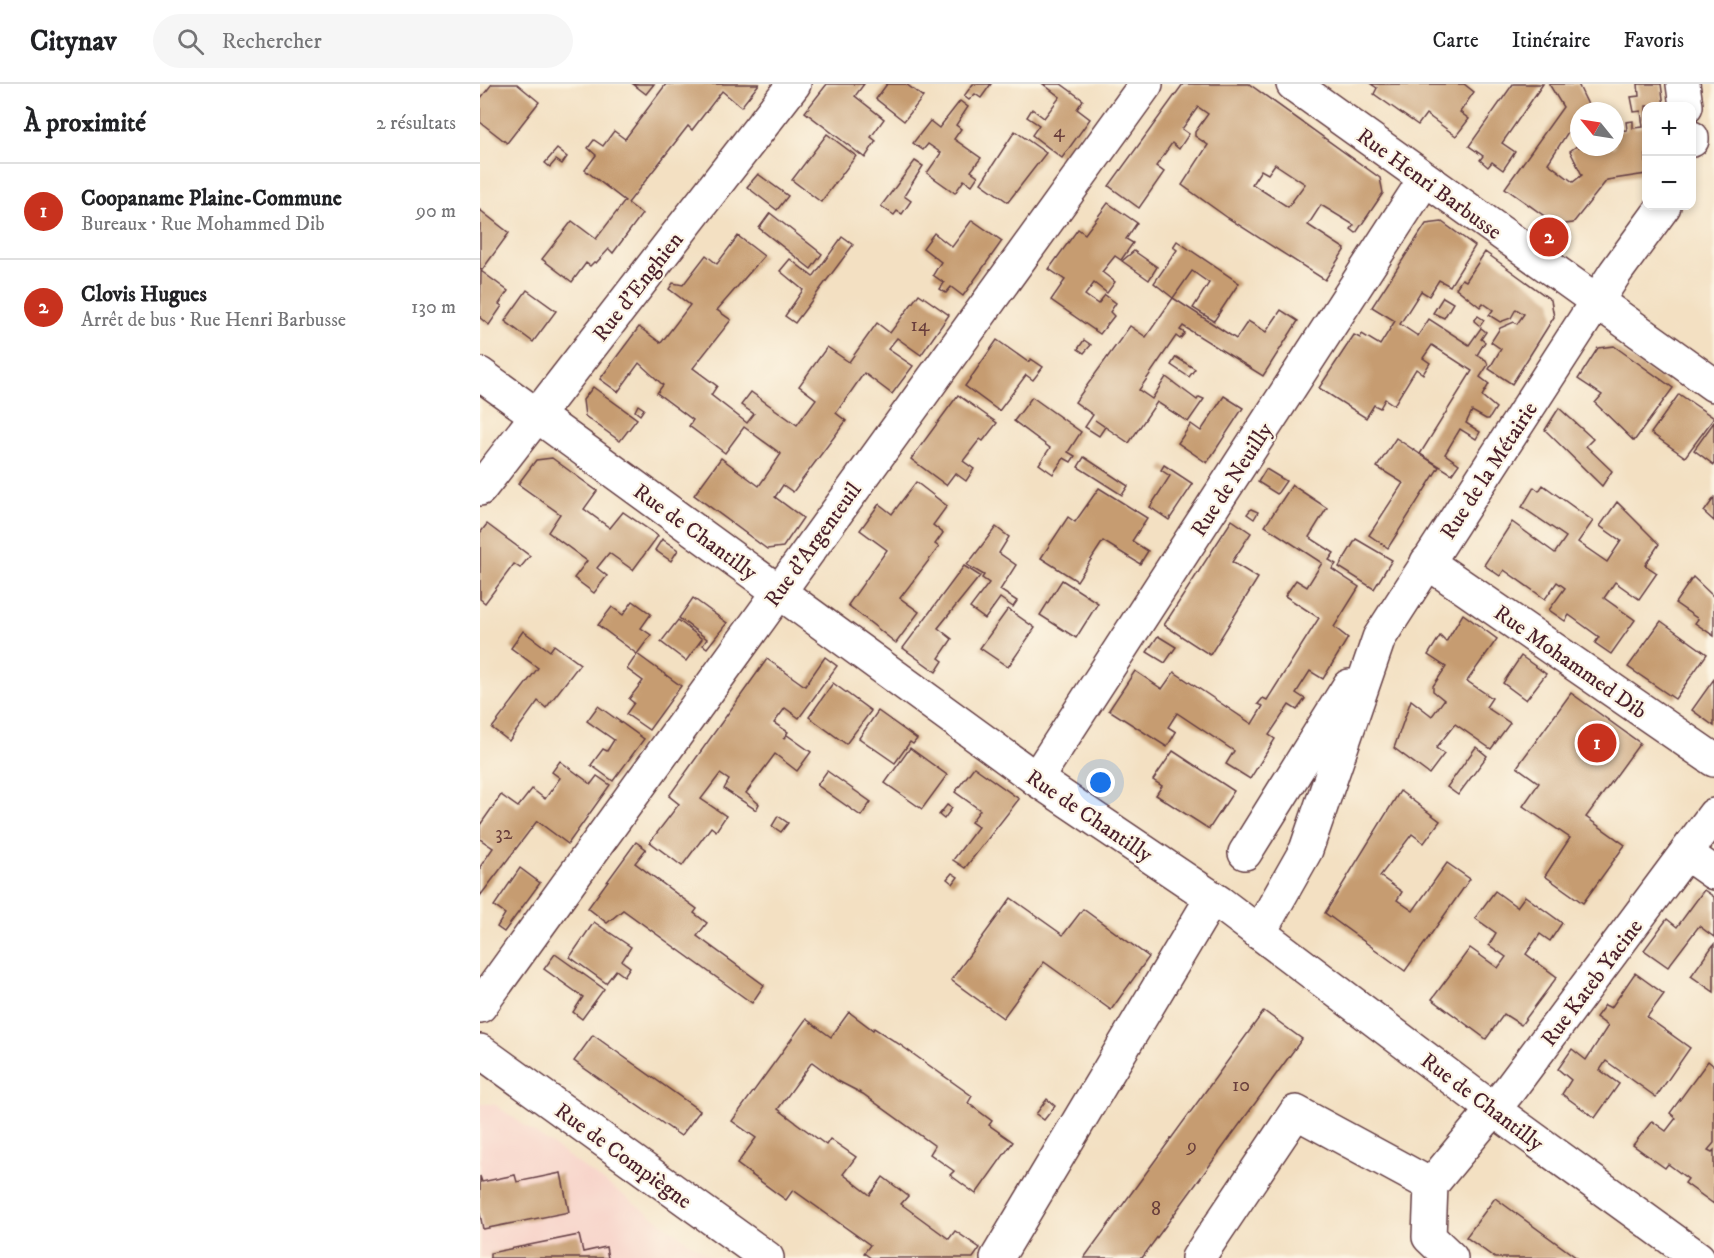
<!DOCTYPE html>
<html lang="fr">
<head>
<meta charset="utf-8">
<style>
  body { margin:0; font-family:"IM FELL DW Pica",serif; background:#f6f6f6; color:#202124 }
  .controls { position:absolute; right:18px; top:18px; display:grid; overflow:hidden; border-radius:12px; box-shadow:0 3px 9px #0003 }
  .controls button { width:54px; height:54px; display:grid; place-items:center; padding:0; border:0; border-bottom:2px solid #e0e0e0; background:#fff; color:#202124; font:30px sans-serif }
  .compass { position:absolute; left:1090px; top:18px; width:54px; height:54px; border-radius:50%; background:#fff; box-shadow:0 3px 9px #0003; rotate:300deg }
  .you { position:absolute; left:621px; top:699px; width:21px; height:21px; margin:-15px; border:4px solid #fff; border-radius:50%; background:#1a73e8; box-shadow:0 0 0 9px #1a73e833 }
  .badge { display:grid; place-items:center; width:39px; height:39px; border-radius:50%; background:#c8321e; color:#fff; font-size:20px; font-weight:700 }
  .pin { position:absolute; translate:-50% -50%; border:3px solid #fff; box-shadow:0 2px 6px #0006 }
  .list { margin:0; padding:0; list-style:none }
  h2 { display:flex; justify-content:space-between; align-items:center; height:78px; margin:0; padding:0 24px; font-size:26px }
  h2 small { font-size:20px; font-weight:400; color:#757577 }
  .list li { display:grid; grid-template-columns:39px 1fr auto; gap:18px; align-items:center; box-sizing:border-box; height:96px; padding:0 24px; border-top:2px solid #e0e0e0 }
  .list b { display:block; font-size:22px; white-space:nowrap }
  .list p { margin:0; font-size:20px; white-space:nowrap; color:#757577 }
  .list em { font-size:20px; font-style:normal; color:#757577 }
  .icon { flex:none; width:33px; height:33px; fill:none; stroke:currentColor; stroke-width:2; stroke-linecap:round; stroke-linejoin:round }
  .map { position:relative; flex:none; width:1234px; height:1174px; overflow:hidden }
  header { display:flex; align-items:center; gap:36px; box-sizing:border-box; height:84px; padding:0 30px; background:#fff; border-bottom:2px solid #e0e0e0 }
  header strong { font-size:28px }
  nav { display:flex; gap:33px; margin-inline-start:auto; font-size:21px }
  .search { width:420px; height:54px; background:#f6f6f6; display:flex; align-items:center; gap:15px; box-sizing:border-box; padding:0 21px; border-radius:33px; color:#757577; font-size:22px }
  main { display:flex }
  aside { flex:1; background:#fff }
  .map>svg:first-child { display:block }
  .built { fill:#f7d1c8 }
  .building { fill:#c69c71; fill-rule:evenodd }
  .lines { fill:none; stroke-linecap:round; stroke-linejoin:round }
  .minor-casing { stroke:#633c42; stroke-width:36 }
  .minor { stroke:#fff; stroke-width:33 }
  .labels { text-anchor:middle; stroke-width:4.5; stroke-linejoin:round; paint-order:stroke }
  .number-label { font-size:20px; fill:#693e3c }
  .street-label { font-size:22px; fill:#4a1f2b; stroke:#fcf5e5 }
</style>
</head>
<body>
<header>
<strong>Citynav</strong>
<div class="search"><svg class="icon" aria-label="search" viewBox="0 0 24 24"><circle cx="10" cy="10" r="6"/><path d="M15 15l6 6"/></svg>Rechercher</div>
<nav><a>Carte</a><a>Itinéraire</a><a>Favoris</a></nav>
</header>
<main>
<aside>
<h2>À proximité<small>2 résultats</small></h2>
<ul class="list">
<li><span class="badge">1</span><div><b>Coopaname Plaine-Commune</b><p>Bureaux · Rue Mohammed Dib</p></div><em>90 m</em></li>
<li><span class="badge">2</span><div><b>Clovis Hugues</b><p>Arrêt de bus · Rue Henri Barbusse</p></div><em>130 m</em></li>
</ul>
</aside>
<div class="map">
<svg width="1234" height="1174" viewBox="0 0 1234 1174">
  <rect width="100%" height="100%" fill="#fcf5e5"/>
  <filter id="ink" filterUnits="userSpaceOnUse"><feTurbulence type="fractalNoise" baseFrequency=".0167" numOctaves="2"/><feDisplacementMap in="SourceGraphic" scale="12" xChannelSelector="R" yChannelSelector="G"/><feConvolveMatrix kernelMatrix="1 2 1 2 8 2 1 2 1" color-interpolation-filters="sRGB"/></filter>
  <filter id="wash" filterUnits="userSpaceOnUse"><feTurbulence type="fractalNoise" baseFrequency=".008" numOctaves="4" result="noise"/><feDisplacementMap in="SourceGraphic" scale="24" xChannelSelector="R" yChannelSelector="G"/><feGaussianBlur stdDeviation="1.35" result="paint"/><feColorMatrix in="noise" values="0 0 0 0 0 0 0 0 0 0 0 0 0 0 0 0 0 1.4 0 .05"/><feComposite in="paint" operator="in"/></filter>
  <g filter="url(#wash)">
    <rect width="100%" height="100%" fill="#f3e0c2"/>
    <polygon class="built" points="0,1020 14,1020 232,1174 0,1174"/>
    <g id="blocks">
      <g class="building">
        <polygon points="12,0 37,0 59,18 27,59 0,38 0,15"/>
        <polygon points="153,0 174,0 166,10"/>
        <polygon points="186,0 279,0 261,23 242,7 212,46 208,42 148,119 162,130 133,169 129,165 116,179 114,178 110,182 106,179 92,198 62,175 92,137 116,155 145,117 105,86 116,71 108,64 114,56 123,62 134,47 145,55"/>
        <polygon points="347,0 384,0 375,12 404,35 391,53 396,57 385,74 325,28"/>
        <polygon points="407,0 426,0 443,13 424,37 396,15"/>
        <polygon points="493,0 511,0 501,14 495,10 489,16 484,12"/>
        <polygon points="563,0 581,0 603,16 597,25 610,35 582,74 552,51 559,41 547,33 552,25 564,34 580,13"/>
        <path d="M703 0H769L900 94 903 109 876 149 871 145 874 141 841 121 828 141 865 165 845 196 748 134 702 101 728 61 715 52V48L728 30 718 23 702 45 709 50 699 65 692 59 676 82 684 88 659 124 629 102ZM795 80 825 100 808 123 772 100 781 86 788 90Z"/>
        <polygon points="891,0 984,0 994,8 980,28 989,35 976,52 946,30 938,41 894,10 897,4"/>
        <polygon points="1033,0 1063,0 1022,59 1035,68 1023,86 1012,78 1008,83 1000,76 1003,72 989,62"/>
        <polygon points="1069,0 1098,0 1111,27 1099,27 1099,49 1093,40 1068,79 1093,98 1102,91 1090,67 1098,61 1095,57 1099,54 1099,63 1135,63 1135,47 1147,46 1146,38 1153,37 1153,44 1163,43 1161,27 1154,28 1151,13 1159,12 1158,0 1181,0 1184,22 1166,22 1166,90 1127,96 1093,139 1077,141 1025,104 1083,23"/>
        <polygon points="480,17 488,23 476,41 481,45 474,55 501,74 491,87 498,92 492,101 484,96 475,109 447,89 461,69 448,60 443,66 433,59 450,37 459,44"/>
        <polygon points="535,47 566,69 528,118 501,99"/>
        <polygon points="347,50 376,72 341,118 312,96"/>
        <polygon points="77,65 87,73 82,80 76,76 70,83 65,79"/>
        <polygon points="435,77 443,82 424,112 431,117 422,130 417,127 414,131 401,122"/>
        <polygon points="278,90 308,112 297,126 267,103"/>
        <polygon points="628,119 657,139 646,155 653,159 641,176 635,172 622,188 635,198 627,209 614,199 605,211 618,220 625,211 636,219 630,228 634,232 620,250 571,216 585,196 569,185 598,145 605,150"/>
        <polygon points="0,126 29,149 2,186 0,185"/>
        <polygon points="290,129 342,170 331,185 279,144"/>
        <polygon points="492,136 522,157 483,212 471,203 466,209 460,205 464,199 453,191 461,178 443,164 454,149 472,163"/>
        <polygon points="962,138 995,162 970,202 959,196 949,212 941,207 920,240 938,252 949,235 989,261 1001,244 1006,248 1001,255 1005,258 997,271 1006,276 1008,281 1000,293 1009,300 1002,312 1016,324 1009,335 1006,335 992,327 986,339 1000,348 996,355 980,345 965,370 979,380 972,390 940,370 992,287 952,261 943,274 950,279 943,290 936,285 914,321 905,315 900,324 894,321 886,334 839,304 874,251 880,254 882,250 900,261 915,237 892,223 946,140"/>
        <polygon points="258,152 284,172 237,226 251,236 213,284 237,302 231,311 267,339 274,330 261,321 271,308 317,341 336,315 319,302 347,263 369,278 397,239 410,249 439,210 469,231 441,271 417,254 408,265 433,282 412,310 384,289 356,329 366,337 313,408 303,401 295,413 323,434 303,463 287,465 214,411 241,374 279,402 301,370 264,343 245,369 209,342 213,336 177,309 183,301 159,279 138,308 120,295 159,243 181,259 210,221 189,205 193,199 203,201 226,171 237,180"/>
        <polygon points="362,153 373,161 315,239 305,232 323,206 300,187 310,175 333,193"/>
        <polygon points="697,157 759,199 734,237 713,224 729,199 712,187 693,214 674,199 697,166 693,163"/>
        <polygon points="654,167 677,183 669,196 642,177"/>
        <polygon points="1005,168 1071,216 1074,233 1032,300 1009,285 1021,265 1011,258 1020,244 1034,238 1037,240 1044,230 1036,225 1031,234 1020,238 1009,231 1013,226 1003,219 1000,223 976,204 982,195 986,197"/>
        <polygon points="1,187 28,207 19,220 22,222 9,241 0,234"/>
        <polygon points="47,206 76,227 53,258 25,237"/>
        <polygon points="963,213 973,219 964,234 953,229"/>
        <polygon points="693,214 756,255 768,237 786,248 801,226 818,237 783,292 703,242 700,246 705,249 700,255 696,252 659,306 672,315 686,293 717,316 719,313 724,315 708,338 677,318 649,359 615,336 625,343 619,352 605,343 613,331 595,318 650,242 666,253"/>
        <polygon points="998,232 1004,236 1000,242 994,237"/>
        <polygon points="517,256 548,278 551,275 563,283 553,296 546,291 519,327 485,302"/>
        <polygon points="604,256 611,261 604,269 598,265"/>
        <polygon points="1134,262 1193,304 1154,357 1115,319 1122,311 1098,295 1118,264"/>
        <polygon points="696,273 715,285 709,293 691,281"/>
        <polygon points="113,303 157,335 140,357 105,332 103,316"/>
        <polygon points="1199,310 1234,334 1205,373 1171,349"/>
        <polygon points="478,311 517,339 503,357 500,355 483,377 494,385 486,397 475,389 466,401 431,375"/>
        <polygon points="744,312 763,324 727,379 698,359 711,340 721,347"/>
        <polygon points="552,313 601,348 588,368 595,372 591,378 584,374 573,390 559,380 570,364 534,337"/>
        <polygon points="158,321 164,325 160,331 155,327"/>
        <polygon points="1079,324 1113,355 1106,362 1132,387 1122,402 1065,346"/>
        <polygon points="1234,338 1234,381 1214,366"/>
        <polygon points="916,354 959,383 908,464 889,451 923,399 897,383"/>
        <polygon points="604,373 648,402 642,411 598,383"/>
        <polygon points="72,374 117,407 104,425 130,444 143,428 178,452 153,486 129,469 117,484 127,492 114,509 94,494 107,477 68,448 80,430 38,400 56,376"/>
        <polygon points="684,381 713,400 689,436 670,423 690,392 681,386"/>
        <polygon points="786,385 806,397 797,410 778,398"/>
        <polygon points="436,398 467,422 453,441 463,449 455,460 459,463 420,514 439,528 416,559 368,521 407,466 380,446 399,420 412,430"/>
        <polygon points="812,401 847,424 829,453 854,469 849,476 856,480 852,485 879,503 854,543 868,554 843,595 830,587 816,609 825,615 817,626 809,621 789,651 795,655 770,695 746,680 754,667 697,629 688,643 696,648 687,663 629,626 655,587 682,605 694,588 772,640 783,622 778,620 783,614 787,616 839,534 805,512 816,496 827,503 842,479 785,442"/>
        <polygon points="1063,401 1113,437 1098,458 1127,478 1141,457 1120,442 1137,418 1179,460 1165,481 1177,489 1159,515 1135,498 1124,514 1155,536 1131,570 1115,559 1119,553 1089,531 1085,537 1069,526 1085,504 1077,498 1065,515 1024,486 1020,492 1004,481 1032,438 1075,469 1086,453 1042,423 1054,403 1059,407"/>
        <polygon points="619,404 667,434 652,457 668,467 660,480 623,457 597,497 561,474 588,433 595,438"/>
        <polygon points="1234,414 1234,437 1224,428"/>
        <polygon points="771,425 778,428 774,435 767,430"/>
        <polygon points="752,436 771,449 752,478 778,494 730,571 684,541"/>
        <polygon points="7,440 50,472 40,484 34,480 5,519 0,515 0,449"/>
        <polygon points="516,443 529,453 519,469 536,481 520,506 537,517 533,523 520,514 505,535 490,524 509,499 502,494 504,491 487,481"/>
        <polygon points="182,455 198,466 191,477 175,466"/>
        <polygon points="876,455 912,476 894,505 859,483"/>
        <polygon points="484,482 500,492 458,544 472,555 459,574 463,577 456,588 423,564"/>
        <polygon points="1213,493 1234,513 1234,552 1215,539 1218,535 1195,519"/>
        <polygon points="582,496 618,519 596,554 560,531"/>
        <polygon points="213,514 247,539 227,564 223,561 227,555 199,534"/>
        <polygon points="153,517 171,530 161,544 171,551 157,570 118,541 132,523 143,531"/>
        <polygon points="528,525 555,544 528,583 500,564"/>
        <polygon points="983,530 1017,555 987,597 1012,614 1006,623 1030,639 1011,665 975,640 956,664 964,670 949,690 914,664 931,616 952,632 964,616 953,607 953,602 966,583 948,571 960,552 966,558"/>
        <polygon points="198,536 222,555 206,577 181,558"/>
        <polygon points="1181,537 1227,570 1195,615 1148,583"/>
        <polygon points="43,547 70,567 74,561 100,580 66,624 58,617 29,657 12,644 58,584 31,564"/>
        <polygon points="678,552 696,563 685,579 667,568"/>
        <polygon points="157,570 201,602 169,646 146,630 154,619 149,615 163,597 147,585"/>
        <polygon points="1041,572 1066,590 1046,616 1023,599"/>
        <polygon points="345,573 357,582 319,634 305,624 294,639 308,648 303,655 307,651 331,668 317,687 295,670 266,709 279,720 276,726 244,705 249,696 240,690 221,715 246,732 236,747 231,743 202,782 170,758 199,720 189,712 287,575 325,602"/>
        <polygon points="1234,595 1234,642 1212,626"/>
        <polygon points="353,599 391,627 366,660 329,633"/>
        <polygon points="1091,609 1160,659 1106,733 1145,761 1103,819 1065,792 1090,754 1043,722 1059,699 1037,683"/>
        <polygon points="118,622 164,655 133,697 111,681 123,665 127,667 134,656 107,637"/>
        <polygon points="398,627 437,655 433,660 430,658 415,679 379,654"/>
        <polygon points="996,663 1007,672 978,711 967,703"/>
        <polygon points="430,664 467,691 442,725 405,699"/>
        <polygon points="693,667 754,707 729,745 676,711 682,702 673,696"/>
        <polygon points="80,677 111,700 117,692 130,701 88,760 57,737 0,812 0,783 13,764 0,755 0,741 21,711 38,723 52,705 65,715 80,694 72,688"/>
        <polygon points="494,683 539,715 485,784 473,776 498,743 491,738 500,726 475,708"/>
        <polygon points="347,687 391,718 381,732 337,701"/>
        <polygon points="920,707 960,737 944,759 932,750 900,792 922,808 917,816 933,827 967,779 990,795 925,887 845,829"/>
        <polygon points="467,721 472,724 464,735 459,731"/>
        <polygon points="298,732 308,739 301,748 292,742"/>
        <polygon points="156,758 166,765 155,779 217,825 214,829 227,839 217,852 284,901 272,919 143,826 127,839 108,824"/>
        <polygon points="40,784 60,799 24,848 17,843 25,830 14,822"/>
        <polygon points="472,789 478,793 473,800 467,795"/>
        <polygon points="1224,806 1234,813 1234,853 1219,842 1188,883 1164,866 1187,835 1197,843"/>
        <polygon points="1015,807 1037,823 1045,812 1082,839 1070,857 1060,850 1046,870 1077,893 1041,941 1024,930 1006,955 952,915 990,864 1018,884 1026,873 1009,861 1016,849 995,834"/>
        <polygon points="531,814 583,851 603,825 669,873 631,926 564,878 523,934 471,896"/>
        <polygon points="114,838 151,863 142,877 150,883 144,892 136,886 126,899 90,873"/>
        <polygon points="1234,860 1234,908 1211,892"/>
        <polygon points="75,870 124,905 102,935 93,928 103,913 64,885"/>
        <polygon points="1155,889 1184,910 1167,933 1210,964 1176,1013 1126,977 1120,986 1139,1000 1115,1034 1082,1010 1091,996 1078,985 1092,965 1106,976 1128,942 1116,933 1125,921 1131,924"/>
        <polygon points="784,927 822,955 662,1174 604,1174"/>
        <polygon points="369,928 393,946 394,944 419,960 492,1012 488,1019 512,1037 509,1041 533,1058 496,1110 470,1091 474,1087 450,1070 455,1062 383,1010 358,997 332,978 298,1025 346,1061 350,1055 376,1073 363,1090 390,1111 403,1093 428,1112 421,1120 469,1155 475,1147 500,1164 493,1174 391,1174 384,1169 390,1161 313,1106 306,1116 257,1080 276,1054 252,1037 326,935 351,953"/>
        <polygon points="113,951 220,1027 201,1052 94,977"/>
        <polygon points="1228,977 1234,982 1234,1059 1228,1066 1232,1068 1234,1066 1234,1120 1205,1099 1208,1095 1188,1080 1185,1084 1153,1061 1172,1037 1186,1047 1196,1034 1190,1029"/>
        <polygon points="567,1015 575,1022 564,1036 556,1030"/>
        <polygon points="81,1089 89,1128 3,1145 0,1130 0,1092 2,1098 35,1091 37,1098"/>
        <polygon points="1015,1114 1097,1174 1015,1174 986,1153"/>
        <polygon points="99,1151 103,1168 126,1163 128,1174 10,1174 10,1169"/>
      </g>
    </g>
  </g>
  <g filter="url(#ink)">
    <use href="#blocks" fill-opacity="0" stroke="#633c42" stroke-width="1.5"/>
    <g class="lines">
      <g class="minor-casing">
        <g id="minor">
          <polyline points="813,0 1234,301"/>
          <polyline points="1203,0 1206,22"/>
          <polyline points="1212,54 1212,56"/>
          <polyline points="0,290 556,695 740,819 1014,1026 1218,1174"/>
          <polyline points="0,405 314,0"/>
          <polyline points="947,478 1234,676"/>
          <polyline points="556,695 945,95"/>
          <polyline points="765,769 869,602"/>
          <polyline points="1207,770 1234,789"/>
          <polyline points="779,849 826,766 899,554 1135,189 1184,122"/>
          <polyline points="0,922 666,0"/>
          <polyline points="0,967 287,1174"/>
          <polyline points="951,1101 949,1153 971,1174"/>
          <polyline points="517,1174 732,814"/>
          <polyline points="718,1174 816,1028 951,1101 1030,1005 1234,731"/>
        </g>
      </g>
      <use href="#minor" class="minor"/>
    </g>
  </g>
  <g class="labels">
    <g class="number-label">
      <text x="579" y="53">4</text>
      <text x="440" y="247">14</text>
      <text x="24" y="755">32</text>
      <text x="761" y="1007">10</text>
      <text x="712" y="1068">9</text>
      <text x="676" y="1131">8</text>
    </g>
    <g class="street-label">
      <text transform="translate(950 99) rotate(36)" y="8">Rue Henri Barbusse</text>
      <text transform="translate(157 202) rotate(-52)" y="8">Rue d'Enghien</text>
      <text transform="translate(1008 386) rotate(-57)" y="8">Rue de la Métairie</text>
      <text transform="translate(751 395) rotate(-57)" y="8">Rue de Neuilly</text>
      <text transform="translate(216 447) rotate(36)" y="8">Rue de Chantilly</text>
      <text transform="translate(332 460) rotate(-54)" y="8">Rue d'Argenteuil</text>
      <text transform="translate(1091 577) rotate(35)" y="8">Rue Mohammed Dib</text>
      <text transform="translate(610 731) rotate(34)" y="8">Rue de Chantilly</text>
      <text transform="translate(1111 898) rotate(-53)" y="8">Rue Kateb Yacine</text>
      <text transform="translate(1003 1017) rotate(37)" y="8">Rue de Chantilly</text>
      <text transform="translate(144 1071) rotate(36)" y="8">Rue de Compiègne</text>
    </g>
  </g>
</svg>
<div class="controls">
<button>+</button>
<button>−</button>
</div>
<svg class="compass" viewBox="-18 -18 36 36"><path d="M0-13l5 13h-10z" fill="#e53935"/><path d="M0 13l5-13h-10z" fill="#757577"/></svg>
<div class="you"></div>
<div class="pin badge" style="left:1117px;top:659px">1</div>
<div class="pin badge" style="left:1069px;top:153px">2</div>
</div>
</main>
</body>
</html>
